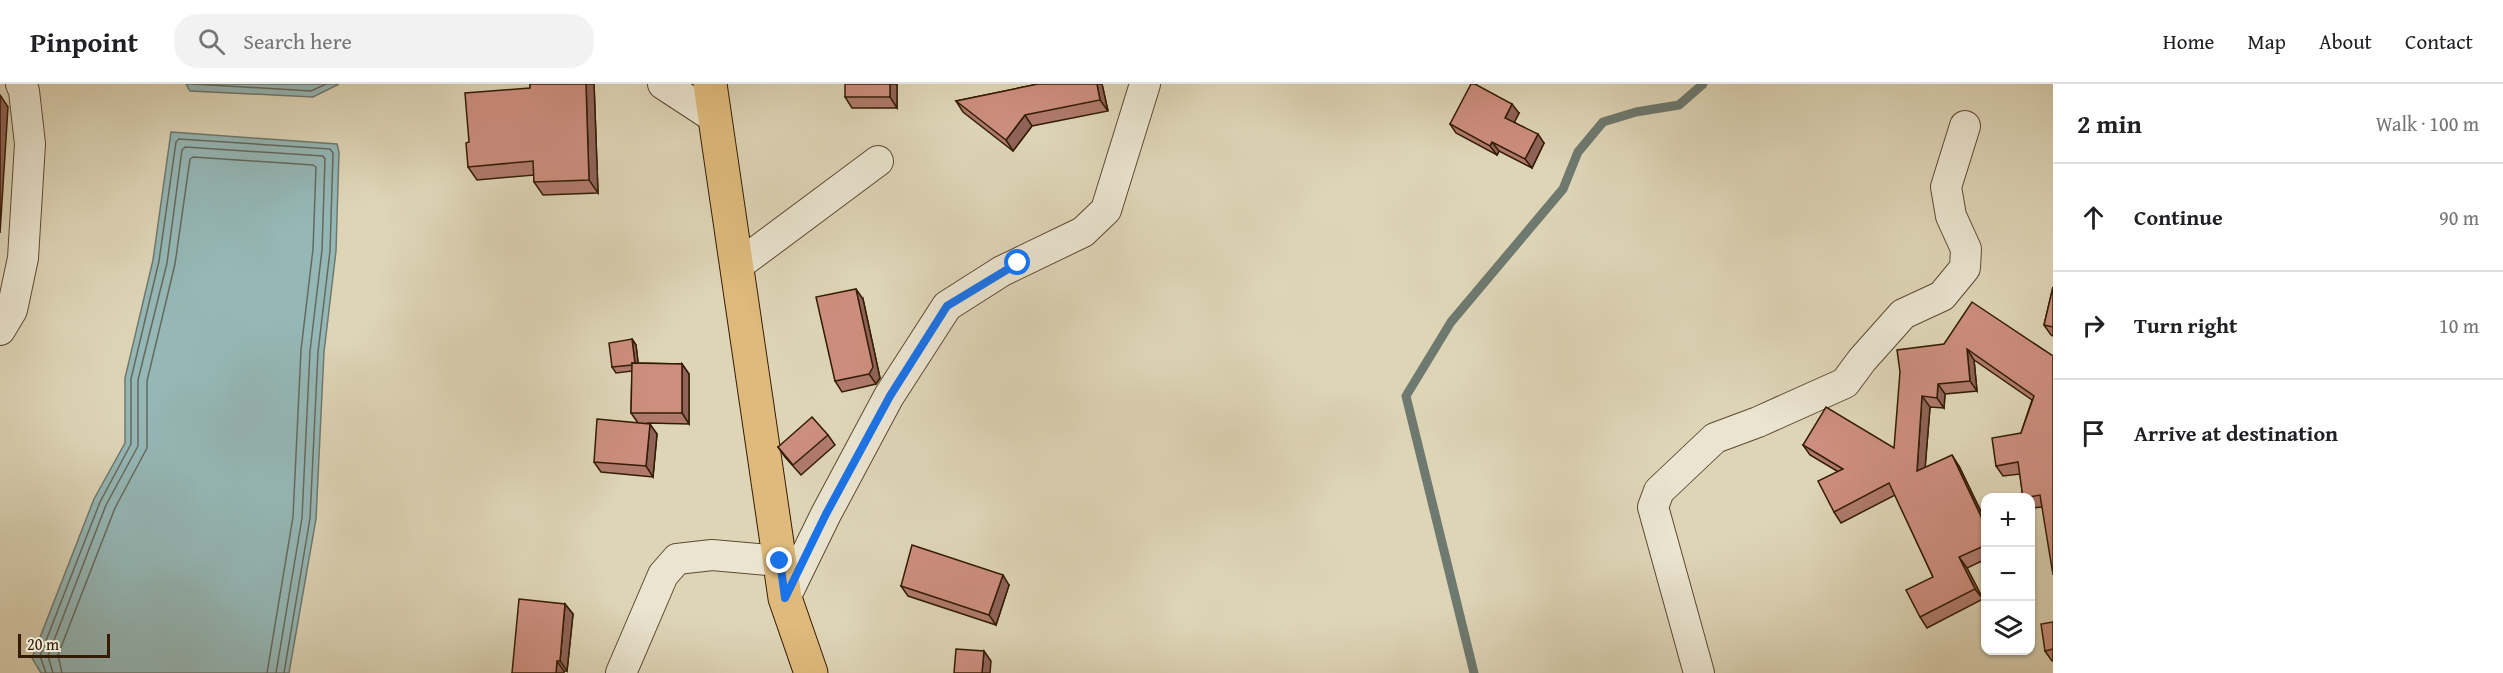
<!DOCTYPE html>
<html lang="en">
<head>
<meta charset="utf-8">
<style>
  body { margin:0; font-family:"Gentium Book Plus",serif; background:#f2f2f2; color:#202124 }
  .controls { position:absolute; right:18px; bottom:18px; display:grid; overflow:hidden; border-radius:12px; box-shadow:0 2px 4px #0004 }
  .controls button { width:54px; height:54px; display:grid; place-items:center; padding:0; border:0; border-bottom:2px solid #e0e0e0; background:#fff; color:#202124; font:30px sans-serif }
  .scale { position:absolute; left:18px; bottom:15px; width:92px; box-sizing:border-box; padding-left:6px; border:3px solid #341c04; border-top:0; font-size:16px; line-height:21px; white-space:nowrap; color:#341c04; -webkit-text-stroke:4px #eae4d0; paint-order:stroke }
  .stop { position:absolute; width:18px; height:18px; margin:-14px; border:4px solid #1a73e8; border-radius:50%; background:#fff }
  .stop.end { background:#1a73e8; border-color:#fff; box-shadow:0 2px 6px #0008 }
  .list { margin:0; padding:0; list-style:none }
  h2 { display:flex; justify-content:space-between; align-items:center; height:78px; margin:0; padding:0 24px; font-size:26px }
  h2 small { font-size:20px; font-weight:400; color:#757577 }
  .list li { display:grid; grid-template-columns:39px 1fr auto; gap:18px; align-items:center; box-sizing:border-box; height:108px; padding:0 24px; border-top:2px solid #e0e0e0 }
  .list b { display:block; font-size:22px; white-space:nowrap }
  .list em { font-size:20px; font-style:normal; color:#757577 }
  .icon { flex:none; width:33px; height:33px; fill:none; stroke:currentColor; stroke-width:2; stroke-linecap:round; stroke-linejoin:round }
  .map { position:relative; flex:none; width:2053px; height:589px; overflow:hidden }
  header { display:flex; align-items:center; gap:36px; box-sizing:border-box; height:84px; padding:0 30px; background:#fff; border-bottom:2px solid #e0e0e0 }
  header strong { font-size:28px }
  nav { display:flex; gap:33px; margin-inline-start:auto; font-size:21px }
  .search { width:420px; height:54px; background:#f2f2f2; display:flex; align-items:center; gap:15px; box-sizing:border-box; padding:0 21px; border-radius:24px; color:#757577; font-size:22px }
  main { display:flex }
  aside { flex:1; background:#fff }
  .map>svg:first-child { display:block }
  .water { fill:#95b7b6; stroke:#6e796f; stroke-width:1.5 }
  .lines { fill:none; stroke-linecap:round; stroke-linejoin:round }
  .shore { stroke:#646a5d; stroke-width:1.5 }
  .stream { stroke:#6e796f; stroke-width:9 }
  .minor-casing { stroke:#5e4a31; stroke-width:32 }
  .major-casing { stroke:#341c04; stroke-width:35 }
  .minor { stroke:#eae4d0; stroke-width:30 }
  .major { stroke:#dfba7c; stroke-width:33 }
  .wall { fill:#af7a6c; stroke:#341c04; stroke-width:1.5 }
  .shaded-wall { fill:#8f6358; stroke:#341c04; stroke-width:1.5 }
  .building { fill:#cc8e7e; stroke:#341c04; stroke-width:1.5 }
  .route { stroke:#1a73e8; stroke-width:8 }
</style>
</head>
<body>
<header>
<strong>Pinpoint</strong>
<div class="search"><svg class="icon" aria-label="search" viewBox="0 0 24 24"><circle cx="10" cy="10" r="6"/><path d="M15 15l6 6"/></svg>Search here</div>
<nav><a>Home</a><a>Map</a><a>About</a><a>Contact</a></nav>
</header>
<main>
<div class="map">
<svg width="2053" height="589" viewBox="0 0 2053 589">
  <rect width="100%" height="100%" fill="#ded5b7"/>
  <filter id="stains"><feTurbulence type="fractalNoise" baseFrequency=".00333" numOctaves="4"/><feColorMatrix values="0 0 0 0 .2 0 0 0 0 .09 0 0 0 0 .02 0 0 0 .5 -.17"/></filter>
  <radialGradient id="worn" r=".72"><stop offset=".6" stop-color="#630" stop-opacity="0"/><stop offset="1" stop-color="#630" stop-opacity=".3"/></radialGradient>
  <g class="water">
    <polygon points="186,0 339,0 313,13 190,7"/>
    <polygon points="171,48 337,60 339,68 336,167 324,268 316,435 289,589 41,589 32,574 94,415 125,359 125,294 153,176"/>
  </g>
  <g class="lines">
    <g class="shore">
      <polyline points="193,0 311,7 326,0"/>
      <polyline points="46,589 40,572 100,418 131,360 131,295 159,177 176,58 179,55 330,65 333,69 330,167 318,268 310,434 284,589"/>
      <polyline points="53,589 48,572 106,421 138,362 138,296 167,179 182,66 185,63 323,72 325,75 322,166 310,267 302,434 276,589"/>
      <polyline points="62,589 58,571 115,424 147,364 147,297 175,180 190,75 193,73 313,81 316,83 313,165 301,266 293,433 267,589"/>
    </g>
    <polyline class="stream" points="1474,589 1406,312 1451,238 1563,105 1578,68 1603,38 1636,28 1679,21 1703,0"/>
    <g class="minor-casing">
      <g id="minor">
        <polyline points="663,0 715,34"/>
        <polyline points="737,182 878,77"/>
        <polyline points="0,246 12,226 23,174 30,60 24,7 21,0"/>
        <polyline points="785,514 826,430 889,312 947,222 1002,187 1083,148 1106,126 1145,0"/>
        <polyline points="621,589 663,491 677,475 712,471 779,477"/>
        <polyline points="1699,589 1653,423 1659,407 1715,354 1758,338 1845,299 1862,276 1903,230 1942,212 1965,184 1966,165 1951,132 1946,103 1965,42"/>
      </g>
    </g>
    <g class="major-casing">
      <polyline id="major" points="710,0 785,514 811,589"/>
    </g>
    <use href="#minor" class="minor"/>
    <use href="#major" class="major"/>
  </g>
  <g class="wall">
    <polygon points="530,0 594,0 598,109 543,111 534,98 534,91 477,96 468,83 469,58 530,4"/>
    <polygon points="897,0 897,24 852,24 845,13"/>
    <polygon points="1038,0 1102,0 1108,27 1032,42 1013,67 963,28 956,17"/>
    <polygon points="1519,29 1514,38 1544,59 1532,84 1499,67 1497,71 1456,49 1450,40"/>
    <polygon points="2053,203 2053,252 2051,251 2044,241"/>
    <polygon points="863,215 880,294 876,300 842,308 835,297"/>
    <polygon points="632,255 636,261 638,279 682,280 689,290 689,340 648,339 657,350 653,393 601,388 594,378 638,339 631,329 632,287 616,289 612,283"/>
    <polygon points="1944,260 2053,272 2042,423 2031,424 2031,414 2023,414 2020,390 2003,392 1996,382 2021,349 2032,316 1974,276 1977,307 1945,310 1944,324 1930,323 1925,383 1959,382 1986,438 1986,475 1967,484 1983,515 1927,544 1920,533 1933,493 1895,411 1841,439 1834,428 1837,387 1810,371 1803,361 1894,364"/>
    <polygon points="828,351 835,361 801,391 785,373 778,363"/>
    <polygon points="1009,501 996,541 908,512 901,502"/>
    <polygon points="565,520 573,530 567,587 512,589"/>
    <polygon points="2053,538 2053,577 2052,577 2045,567"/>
  </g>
  <g class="shaded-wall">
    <polygon points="586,0 594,0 598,109 589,96"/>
    <polygon points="890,0 897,0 897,24 890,13"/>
    <polygon points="1097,0 1102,0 1108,27 1100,16"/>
    <polygon points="0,11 8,23 0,149"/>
    <polygon points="1512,20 1519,29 1512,43 1505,34"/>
    <polygon points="1025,31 1032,42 1013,67 1006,56"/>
    <polygon points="1538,50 1544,59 1532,84 1525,75"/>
    <polygon points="1492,58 1499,67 1497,71 1490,62"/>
    <polygon points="856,205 863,215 880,294 876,300 869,290"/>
    <polygon points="632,255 636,261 639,286 635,280"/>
    <polygon points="1967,265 1974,276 1977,307 1970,297"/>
    <polygon points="682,280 689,290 689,340 682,329"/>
    <polygon points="1938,300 1945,310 1944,324 1937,314"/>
    <polygon points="1922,312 1930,323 1924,398 1917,387"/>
    <polygon points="650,340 657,350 653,393 646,382"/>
    <polygon points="1952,371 1959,382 1986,438 1986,443"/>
    <polygon points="1959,473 1967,484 1983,515 1975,505"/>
    <polygon points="1003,491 1009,501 996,541 989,531"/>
    <polygon points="565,520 573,530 567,587 560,577"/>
    <polygon points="984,567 991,577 990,589 982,589"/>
    <polygon points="557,577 564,587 564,589 556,589"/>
  </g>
  <g class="building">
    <polygon points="530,0 586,0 589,96 534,98 533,77 468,83 466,59 469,58 465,9 530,4"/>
    <rect x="845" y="0" width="45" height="13"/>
    <polygon points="1038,0 1097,0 1100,16 1025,31 1006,56 956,17"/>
    <polygon points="1471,0 1475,0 1512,20 1505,34 1538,50 1525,75 1492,58 1490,62 1450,40"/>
    <polygon points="2053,203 2053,243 2044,241"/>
    <polygon points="856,205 873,283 869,290 835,297 816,213"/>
    <polygon points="1972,218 2053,272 2053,491 2040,411 2023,414 2018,378 1996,382 1992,354 2021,349 2034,312 1967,265 1970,297 1938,300 1937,314 1922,312 1917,387 1952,371 1986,443 1986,461 1959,473 1975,505 1920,533 1906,506 1933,493 1889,399 1834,428 1818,397 1843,385 1803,361 1826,323 1894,364 1900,288 1897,266 1944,260"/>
    <polygon points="632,255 635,279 632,279 632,281 612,283 609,259"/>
    <polygon points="632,279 682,280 682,329 631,329"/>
    <polygon points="812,333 828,351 793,381 778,363"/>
    <polygon points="597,335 650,340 646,382 594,378"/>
    <polygon points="912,461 1003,491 989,531 901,502"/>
    <polygon points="519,515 565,520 560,577 557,577 556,589 512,589"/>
    <polygon points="2053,538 2053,565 2045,567 2041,540"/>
    <polygon points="956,565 984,567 982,589 954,589"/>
  </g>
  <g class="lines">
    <polyline class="route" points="780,477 785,514 826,430 890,312 947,222 1018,179"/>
  </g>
  <rect width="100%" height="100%" filter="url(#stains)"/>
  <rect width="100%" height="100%" fill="url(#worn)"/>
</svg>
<div class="controls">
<button>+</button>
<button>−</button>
<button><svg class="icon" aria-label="layers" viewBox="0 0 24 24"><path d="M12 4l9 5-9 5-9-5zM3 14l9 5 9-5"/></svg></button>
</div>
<div class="scale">20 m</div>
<div class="stop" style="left:1018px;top:179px"></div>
<div class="stop end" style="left:780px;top:477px"></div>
</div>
<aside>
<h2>2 min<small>Walk · 100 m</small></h2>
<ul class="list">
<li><svg class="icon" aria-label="ahead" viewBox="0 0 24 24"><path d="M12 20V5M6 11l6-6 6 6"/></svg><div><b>Continue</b></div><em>90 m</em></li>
<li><svg class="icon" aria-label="right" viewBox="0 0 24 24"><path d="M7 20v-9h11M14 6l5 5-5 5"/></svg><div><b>Turn right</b></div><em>10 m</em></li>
<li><svg class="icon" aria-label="arrive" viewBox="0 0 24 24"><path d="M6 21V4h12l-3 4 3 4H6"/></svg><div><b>Arrive at destination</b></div></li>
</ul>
</aside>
</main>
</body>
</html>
